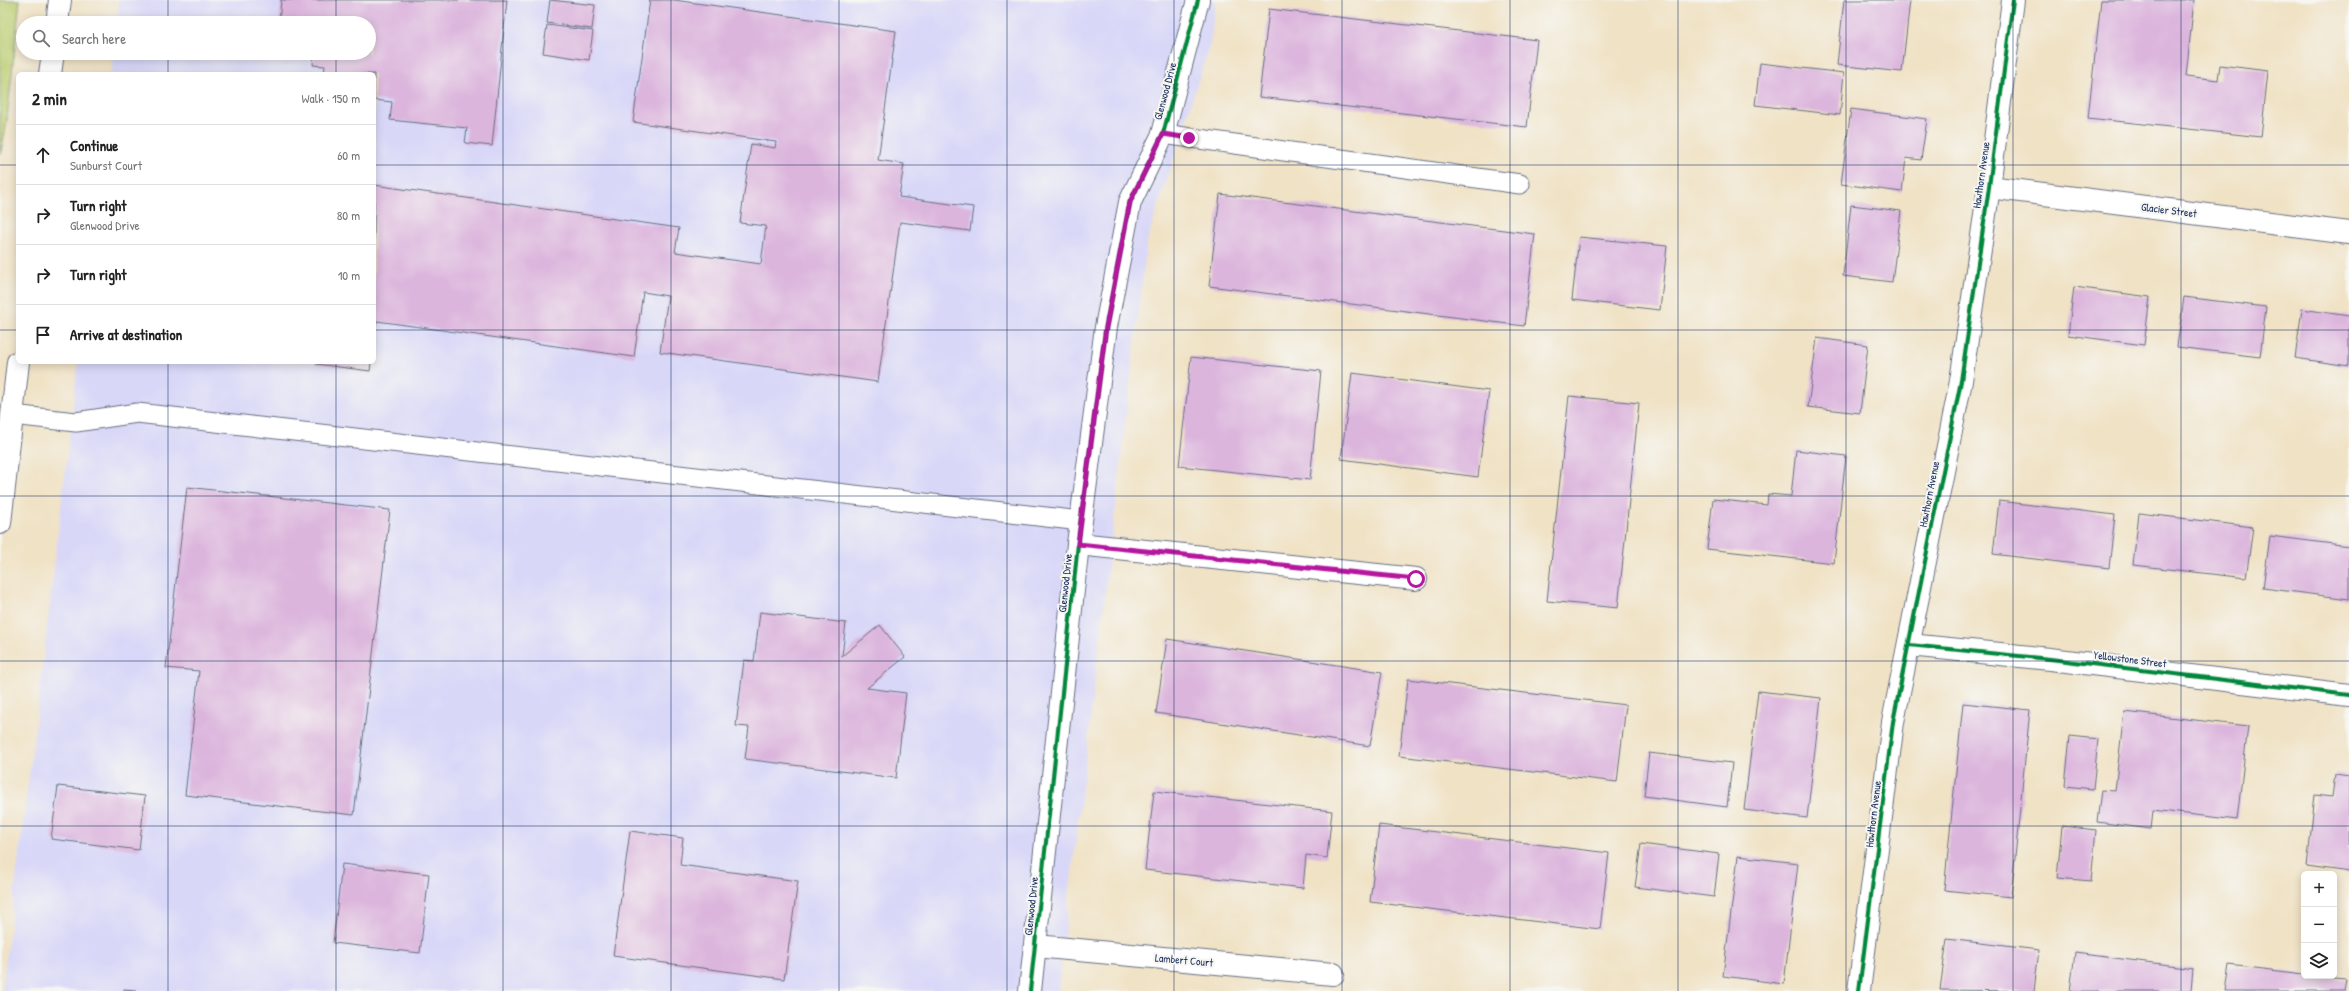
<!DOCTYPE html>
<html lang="en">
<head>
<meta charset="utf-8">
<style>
  body { margin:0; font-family:"Patrick Hand",sans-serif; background:#f6f6f6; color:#222 }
  .controls { position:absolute; right:12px; bottom:12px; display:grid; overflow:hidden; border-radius:6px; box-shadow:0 2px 10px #0003 }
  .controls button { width:36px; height:36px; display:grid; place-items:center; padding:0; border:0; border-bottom:1px solid #e0e0e0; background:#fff; color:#222; font:20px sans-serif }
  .stop { position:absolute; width:12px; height:12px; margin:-9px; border:3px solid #b5179e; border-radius:50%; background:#fff }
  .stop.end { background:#b5179e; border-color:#fff; box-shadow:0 1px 4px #0008 }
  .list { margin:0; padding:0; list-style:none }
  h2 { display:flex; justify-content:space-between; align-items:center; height:52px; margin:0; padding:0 16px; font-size:17px }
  h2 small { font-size:13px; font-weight:400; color:#767676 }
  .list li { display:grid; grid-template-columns:26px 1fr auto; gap:12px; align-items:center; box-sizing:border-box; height:60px; padding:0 16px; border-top:1px solid #e0e0e0 }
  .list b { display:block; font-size:15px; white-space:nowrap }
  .list p { margin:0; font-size:13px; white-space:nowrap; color:#767676 }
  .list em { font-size:13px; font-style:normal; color:#767676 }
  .icon { flex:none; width:22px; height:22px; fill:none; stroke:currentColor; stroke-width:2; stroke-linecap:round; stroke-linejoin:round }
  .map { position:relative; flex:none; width:2349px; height:991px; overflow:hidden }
  .search { position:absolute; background:#fff; box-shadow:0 2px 10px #0003; left:16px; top:16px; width:360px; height:44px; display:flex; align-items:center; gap:10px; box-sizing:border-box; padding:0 14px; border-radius:22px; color:#767676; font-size:15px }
  .panel { position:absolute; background:#fff; box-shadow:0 2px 10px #0003; left:16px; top:72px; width:360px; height:292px; border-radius:6px }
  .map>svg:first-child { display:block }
  .built { fill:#d8d7f8 }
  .green { fill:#bcce72; stroke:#6c7e68 }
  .building { fill:#dcb5dd }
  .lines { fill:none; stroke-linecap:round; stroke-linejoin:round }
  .service-casing { stroke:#666e82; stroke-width:21 }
  .minor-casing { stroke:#666e82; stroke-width:24 }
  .secondary-casing { stroke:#666e82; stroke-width:24 }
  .service { stroke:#fff; stroke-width:19 }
  .minor { stroke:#fff; stroke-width:22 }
  .secondary { stroke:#fff; stroke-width:22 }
  .cycleway-casing { stroke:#f6f6f2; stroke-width:6 }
  .cycleway { stroke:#00873e; stroke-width:4 }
  .route { stroke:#b5179e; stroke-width:5 }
  .grid { fill:none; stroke:#1b2f5e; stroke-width:1; stroke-opacity:0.55 }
  .labels { text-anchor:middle; stroke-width:4; stroke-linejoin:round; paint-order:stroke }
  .street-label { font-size:11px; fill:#1b2f5e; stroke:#f6f6f2 }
</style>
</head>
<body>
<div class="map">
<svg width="2349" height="991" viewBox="0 0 2349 991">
  <rect width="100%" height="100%" fill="#f6f6f2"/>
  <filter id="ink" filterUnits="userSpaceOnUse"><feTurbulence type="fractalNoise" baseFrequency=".025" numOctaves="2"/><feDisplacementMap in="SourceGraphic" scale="8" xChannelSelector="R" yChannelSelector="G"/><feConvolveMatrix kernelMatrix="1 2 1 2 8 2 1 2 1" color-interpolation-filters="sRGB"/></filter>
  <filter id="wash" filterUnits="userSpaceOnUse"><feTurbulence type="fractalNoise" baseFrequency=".012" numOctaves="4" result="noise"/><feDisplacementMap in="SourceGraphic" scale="16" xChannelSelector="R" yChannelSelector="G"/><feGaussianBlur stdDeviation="0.9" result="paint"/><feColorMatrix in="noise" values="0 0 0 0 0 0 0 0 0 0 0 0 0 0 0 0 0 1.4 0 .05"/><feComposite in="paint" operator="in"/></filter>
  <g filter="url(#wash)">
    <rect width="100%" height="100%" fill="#f0e2c5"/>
    <polygon class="built" points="119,0 1216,0 1210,44 1147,241 1058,991 2,991 39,696 78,362 374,362 374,74 111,74 113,53 369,53 369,23 117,23"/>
    <polygon class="green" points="0,0 20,0 6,128 0,155"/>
    <g id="blocks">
      <g class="building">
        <polygon points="281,0 507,0 492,146 465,143 467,128 390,120 392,102 374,100 374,74 324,74 325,66 313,65 314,53 369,53 369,23 279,23"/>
        <polygon points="550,0 595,5 592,29 547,23"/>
        <polygon points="650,0 674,0 896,31 878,160 904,164 899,197 973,207 970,231 900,222 878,382 660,352 668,296 643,292 634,357 377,321 374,333 374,185 679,228 675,252 761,264 766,226 740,223 751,144 775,148 776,142 633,122"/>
        <polygon points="1844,0 1910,0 1902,72 1837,65"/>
        <polygon points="2101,0 2194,0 2186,76 2218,80 2220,65 2268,71 2261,137 2088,118"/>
        <polygon points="1269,9 1537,40 1527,127 1259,97"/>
        <polygon points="547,25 593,31 589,60 543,53"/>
        <polygon points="1760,63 1844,73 1840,115 1755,105"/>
        <polygon points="1851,109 1927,119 1921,160 1906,158 1902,192 1841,184"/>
        <polygon points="1220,194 1535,234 1524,326 1209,286"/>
        <polygon points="1851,205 1901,211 1892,282 1843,276"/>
        <polygon points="1579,237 1667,246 1660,310 1572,300"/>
        <polygon points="2074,287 2150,297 2144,345 2068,335"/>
        <polygon points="2184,297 2266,307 2260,357 2177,347"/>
        <polygon points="2302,309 2349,316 2349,366 2295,358"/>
        <polygon points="1817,338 1868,345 1860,413 1808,407"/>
        <polygon points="1191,357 1321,371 1310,480 1179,466"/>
        <polygon points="317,362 371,362 370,371 316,364"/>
        <polygon points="1352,373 1489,391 1478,477 1341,459"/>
        <polygon points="1569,396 1639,403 1618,608 1547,601"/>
        <polygon points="1796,450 1846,456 1834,563 1707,549 1713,499 1767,505 1768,494 1791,496"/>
        <polygon points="187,487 390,510 354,815 185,795 199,671 166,668"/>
        <polygon points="1999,501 2115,515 2109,568 1993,554"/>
        <polygon points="2139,513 2253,527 2246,578 2133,565"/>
        <polygon points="2270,536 2349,546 2349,599 2263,588"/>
        <polygon points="760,612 846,623 842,656 880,625 905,657 867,688 906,693 896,778 745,759 749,727 736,726 744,660 754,661"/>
        <polygon points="1167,639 1382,672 1370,746 1156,713"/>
        <polygon points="1408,679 1626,705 1617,782 1399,756"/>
        <polygon points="1758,691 1821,698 1807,818 1744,810"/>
        <polygon points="1963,703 2030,710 2011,897 1944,890"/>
        <polygon points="2124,712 2248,726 2237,820 2153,810 2151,829 2097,822 2101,790 2115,791"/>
        <polygon points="2070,736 2098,739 2093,789 2065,786"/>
        <polygon points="1649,753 1732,763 1727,807 1644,796"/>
        <polygon points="2335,774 2349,776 2349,872 2307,866 2315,795 2332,797"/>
        <polygon points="58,786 145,796 139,850 51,839"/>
        <polygon points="1154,791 1332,811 1327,858 1306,855 1303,888 1145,870"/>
        <polygon points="1379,825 1609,853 1600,929 1370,902"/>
        <polygon points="2062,826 2096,830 2091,881 2057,878"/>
        <polygon points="630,831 683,838 680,865 798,881 784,979 613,956"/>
        <polygon points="1641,844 1719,854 1714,897 1635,887"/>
        <polygon points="1738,856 1798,863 1784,984 1723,976"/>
        <polygon points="342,864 429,874 420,953 333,943"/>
        <polygon points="1947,939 2039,950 2034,991 1940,990"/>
        <polygon points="2075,953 2193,968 2191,991 2070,991"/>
        <polygon points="2229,965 2304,974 2304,976 2346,979 2344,991 2225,991"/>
        <polygon points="124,989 136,990 136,991 124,991"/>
      </g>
    </g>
  </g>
  <g filter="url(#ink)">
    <use href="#blocks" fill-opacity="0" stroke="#666e82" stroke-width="1"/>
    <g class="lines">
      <g class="service-casing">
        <g id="service">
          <polyline points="1163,134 1520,184"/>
          <polyline points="12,415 76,422 137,413 1081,521"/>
        </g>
      </g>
      <g class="minor-casing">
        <g id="minor">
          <polyline points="1989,187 2349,233"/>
          <polyline points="1078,544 1416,579"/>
          <polyline points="1909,645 2050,659 2349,695"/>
          <polyline points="1036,946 1333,974"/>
          <polyline points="1030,991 1078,544 1106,327 1130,202 1163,134 1198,0"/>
          <polyline points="1859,991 1893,722 1961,381 1989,187 2013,0"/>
        </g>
      </g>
      <g class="secondary-casing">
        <g id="secondary">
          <polyline points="57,23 60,0"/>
          <polyline points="50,74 53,53"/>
          <polyline points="0,523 18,362"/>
        </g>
      </g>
      <use href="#service" class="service"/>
      <use href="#minor" class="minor"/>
      <use href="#secondary" class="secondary"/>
      <g class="cycleway-casing">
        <g id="cycleway">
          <polyline points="1909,645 2050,659 2349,695"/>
          <polyline points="1030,991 1078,544 1106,327 1130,202 1163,134 1198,0"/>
          <polyline points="1859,991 1893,722 1961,381 1989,187 2013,0"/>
        </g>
      </g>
      <use href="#cycleway" class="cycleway"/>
    </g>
  </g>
  <g class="lines" filter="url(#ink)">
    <polyline class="route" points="1189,138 1163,134 1130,202 1106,327 1078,544 1416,579"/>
  </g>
  <path class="grid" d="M168 0V23M336 0V23M503 0V991M671 0V991M839 0V991M1007 0V991M1174 0V991M1342 0V991M1510 0V991M1678 0V991M1846 0V991M2013 0V991M2181 0V991M168 53V74M336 53V74M0 165H18M374 165H2349M0 330H18M374 330H2349M168 362V991M336 362V991M0 496H2349M0 661H2349M0 826H2349"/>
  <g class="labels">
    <g class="street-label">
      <text transform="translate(1165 91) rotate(-75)" y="4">Glenwood Drive</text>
      <text transform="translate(1981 175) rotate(-82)" y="4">Hawthorn Avenue</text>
      <text transform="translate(2169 210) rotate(7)" y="4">Glacier Street</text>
      <text transform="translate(1929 494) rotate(-79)" y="4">Hawthorn Avenue</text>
      <text transform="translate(1065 583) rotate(-84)" y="4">Glenwood Drive</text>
      <text transform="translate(2130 659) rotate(7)" y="4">Yellowstone Street</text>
      <text transform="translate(1873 814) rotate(-83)" y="4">Hawthorn Avenue</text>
      <text transform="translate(1031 906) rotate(-84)" y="4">Glenwood Drive</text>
      <text transform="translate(1184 960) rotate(5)" y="4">Lambert Court</text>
    </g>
  </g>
</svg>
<div class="controls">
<button>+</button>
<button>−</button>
<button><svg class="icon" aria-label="layers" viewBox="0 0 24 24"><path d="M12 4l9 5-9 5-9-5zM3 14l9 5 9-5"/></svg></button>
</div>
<div class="stop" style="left:1416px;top:579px"></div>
<div class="stop end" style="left:1189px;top:138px"></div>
<div class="search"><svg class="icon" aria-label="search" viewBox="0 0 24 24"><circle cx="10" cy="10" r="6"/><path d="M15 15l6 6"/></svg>Search here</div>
<section class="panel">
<h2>2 min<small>Walk · 150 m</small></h2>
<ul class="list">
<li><svg class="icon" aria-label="ahead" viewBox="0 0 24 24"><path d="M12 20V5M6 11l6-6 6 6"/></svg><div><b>Continue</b><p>Sunburst Court</p></div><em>60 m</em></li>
<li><svg class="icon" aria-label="right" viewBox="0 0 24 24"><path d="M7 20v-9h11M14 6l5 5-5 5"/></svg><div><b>Turn right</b><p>Glenwood Drive</p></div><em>80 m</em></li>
<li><svg class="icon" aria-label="right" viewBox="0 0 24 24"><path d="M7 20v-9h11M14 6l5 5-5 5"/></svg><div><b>Turn right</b></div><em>10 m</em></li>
<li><svg class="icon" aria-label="arrive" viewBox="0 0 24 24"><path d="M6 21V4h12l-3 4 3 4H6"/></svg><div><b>Arrive at destination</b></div></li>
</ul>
</section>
</div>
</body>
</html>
